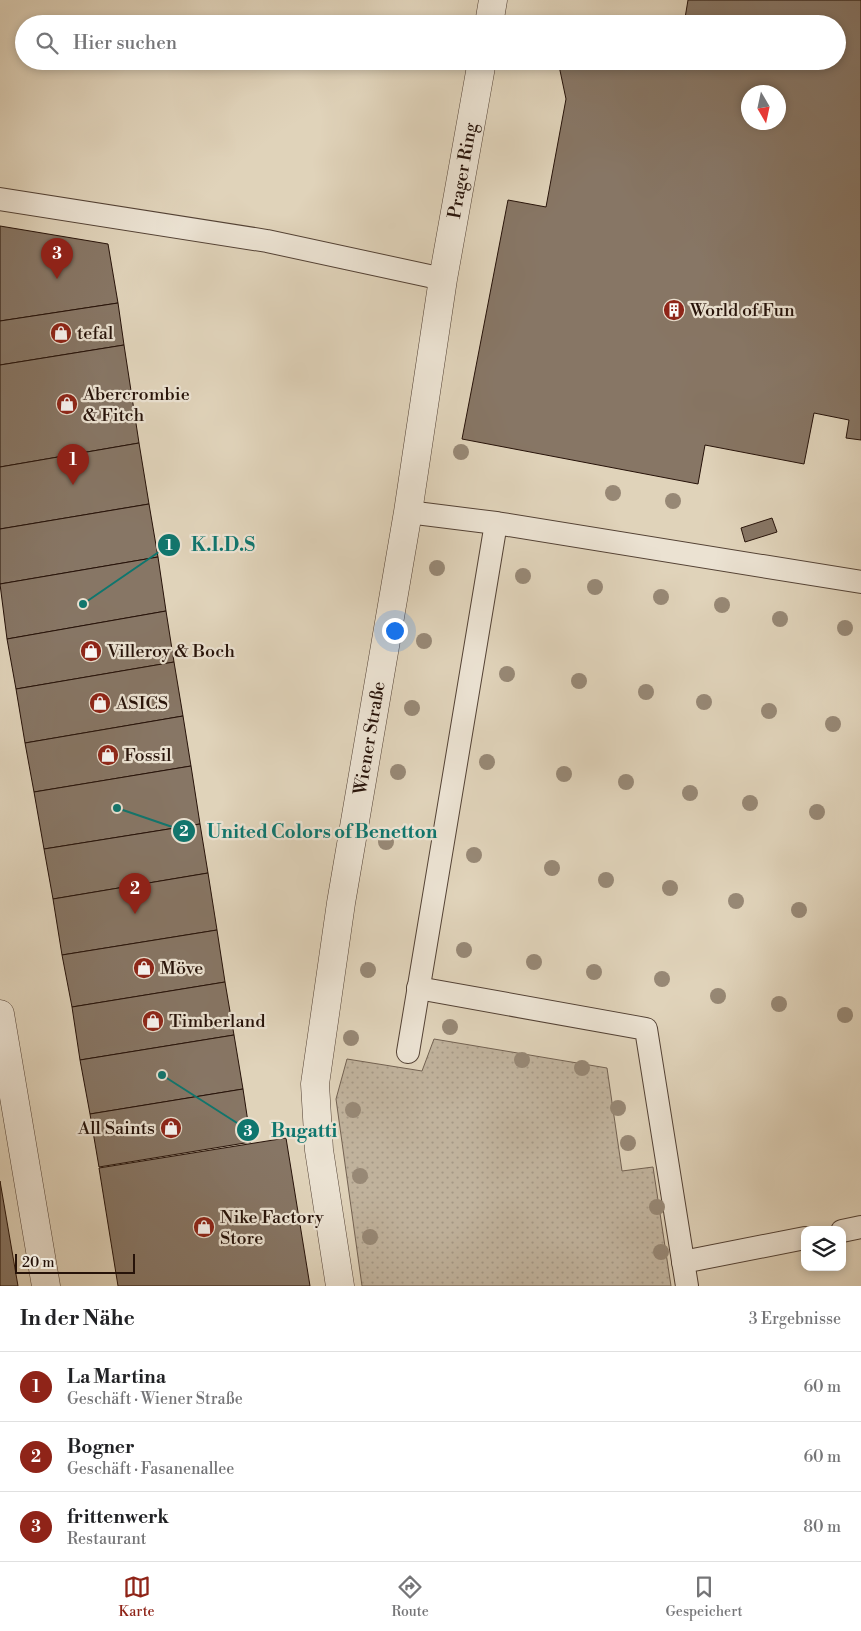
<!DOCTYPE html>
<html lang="de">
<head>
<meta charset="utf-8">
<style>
  body { margin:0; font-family:"Libre Bodoni",serif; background:#f2f2f2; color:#202124 }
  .controls { position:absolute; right:15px; bottom:15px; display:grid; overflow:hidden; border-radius:10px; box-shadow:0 2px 8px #0003 }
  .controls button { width:45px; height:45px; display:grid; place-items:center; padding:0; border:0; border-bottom:1px solid #e0e0e0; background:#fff; color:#202124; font:25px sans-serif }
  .compass { position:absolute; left:741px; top:85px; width:45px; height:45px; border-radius:50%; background:#fff; box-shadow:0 2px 8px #0003; rotate:171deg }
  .scale { position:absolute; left:15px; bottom:12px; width:120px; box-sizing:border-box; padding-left:5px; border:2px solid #261209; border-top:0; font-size:14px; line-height:18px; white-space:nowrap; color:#261209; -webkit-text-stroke:4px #ebe2d2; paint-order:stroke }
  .you { position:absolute; left:394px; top:630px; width:18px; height:18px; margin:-12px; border:4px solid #fff; border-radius:50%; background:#1a73e8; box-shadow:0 0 0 8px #1a73e833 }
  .badge { display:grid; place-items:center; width:32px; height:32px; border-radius:50%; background:#8f2418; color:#fff; font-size:16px; font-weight:700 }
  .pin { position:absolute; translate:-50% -41px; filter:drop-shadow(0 1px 2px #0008) }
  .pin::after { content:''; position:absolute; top:26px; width:18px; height:15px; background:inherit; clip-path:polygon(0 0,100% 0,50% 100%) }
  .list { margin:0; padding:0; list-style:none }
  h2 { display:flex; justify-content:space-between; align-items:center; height:65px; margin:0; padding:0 20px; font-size:21px }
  h2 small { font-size:16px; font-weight:400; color:#757577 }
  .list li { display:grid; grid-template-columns:32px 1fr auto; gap:15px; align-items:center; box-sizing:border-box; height:70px; padding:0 20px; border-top:1px solid #e0e0e0 }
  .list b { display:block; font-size:19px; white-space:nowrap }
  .list p { margin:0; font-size:16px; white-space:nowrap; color:#757577 }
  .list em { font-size:16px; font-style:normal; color:#757577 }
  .icon { flex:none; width:28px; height:28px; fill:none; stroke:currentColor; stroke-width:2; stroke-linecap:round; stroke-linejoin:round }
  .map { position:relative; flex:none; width:861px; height:1286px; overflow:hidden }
  .search { position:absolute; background:#fff; box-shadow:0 2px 8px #0003; left:15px; right:15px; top:15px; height:55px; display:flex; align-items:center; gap:12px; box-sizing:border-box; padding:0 18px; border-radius:28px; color:#757577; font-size:19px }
  .sheet { height:275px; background:#fff }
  nav { display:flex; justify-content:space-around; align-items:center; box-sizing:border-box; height:70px; border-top:1px solid #e0e0e0; background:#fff; font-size:14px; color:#757577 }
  nav a { display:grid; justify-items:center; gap:2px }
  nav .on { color:#8f2418 }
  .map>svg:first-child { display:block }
  .grass { fill:url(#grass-dots); stroke:#736252 }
  .building { fill:#877665; stroke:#261209; fill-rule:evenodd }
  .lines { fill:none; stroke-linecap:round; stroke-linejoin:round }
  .service-casing { stroke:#544235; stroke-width:24 }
  .pedestrian-casing { stroke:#544235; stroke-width:29 }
  .minor-casing { stroke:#544235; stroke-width:29 }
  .service { stroke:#ebe2d2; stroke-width:22 }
  .pedestrian { stroke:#ebe2d2; stroke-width:28 }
  .minor { stroke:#ebe2d2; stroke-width:28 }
  .tree { fill:#978875 }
  .labels { text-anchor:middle; stroke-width:4.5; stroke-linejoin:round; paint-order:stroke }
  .street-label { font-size:18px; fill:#261209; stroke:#ebe2d2 }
  .poi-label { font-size:18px; fill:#261209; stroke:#ebe2d2; text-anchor:start }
  .leader { fill:none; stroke:#0f766e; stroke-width:2 }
  .callout-dot { fill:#0f766e; stroke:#ebe2d2; stroke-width:2 }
  .mark-label { font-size:15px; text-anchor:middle; font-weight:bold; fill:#fff }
  .callout-label { font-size:19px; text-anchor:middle; font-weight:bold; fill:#0f766e; stroke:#ebe2d2; stroke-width:4.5; stroke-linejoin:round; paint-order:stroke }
</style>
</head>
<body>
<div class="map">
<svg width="861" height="1286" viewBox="0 0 861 1286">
  <defs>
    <pattern id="grass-dots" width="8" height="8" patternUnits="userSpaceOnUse" patternTransform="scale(1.25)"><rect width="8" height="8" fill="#c0b29c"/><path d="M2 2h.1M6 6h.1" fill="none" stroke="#a59885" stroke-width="1.8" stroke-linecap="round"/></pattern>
  </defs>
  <rect width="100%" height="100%" fill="#e0d3ba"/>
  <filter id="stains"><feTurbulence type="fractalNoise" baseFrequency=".004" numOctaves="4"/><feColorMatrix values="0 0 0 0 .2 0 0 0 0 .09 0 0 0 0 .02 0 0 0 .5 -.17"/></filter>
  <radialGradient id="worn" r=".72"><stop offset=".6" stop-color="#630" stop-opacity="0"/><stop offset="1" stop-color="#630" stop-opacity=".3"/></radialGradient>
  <polygon class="grass" points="434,1039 607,1068 622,1171 653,1167 671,1286 362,1286 336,1099 347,1059 422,1071"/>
  <g class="building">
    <path d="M688 0H861V440L846 438 849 420 814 413 804 464 705 445 698 484 462 439 508 200 546 207 566 99 558 61H837V24H684ZM748 92H778V122H748Z"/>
    <polygon points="0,226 108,244 118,303 0,321"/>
    <polygon points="118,303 124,345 0,365 0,321"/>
    <polygon points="124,345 139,443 0,467 0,365"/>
    <polygon points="139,443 149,504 0,529 0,467"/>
    <polygon points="149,504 158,557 0,584 0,529"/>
    <polygon points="772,518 777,532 745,542 741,528"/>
    <polygon points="158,557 166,611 7,639 0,584"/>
    <polygon points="166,611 174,662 16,689 7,639"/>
    <polygon points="174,662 183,716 25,743 16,689"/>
    <polygon points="183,716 191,766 34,792 25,743"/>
    <polygon points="191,766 200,824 44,849 34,792"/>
    <polygon points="200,824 208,873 53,899 44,849"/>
    <polygon points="208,873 217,930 62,955 53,899"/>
    <polygon points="217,930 225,982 72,1007 62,955"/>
    <polygon points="225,982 234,1035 80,1060 72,1007"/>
    <polygon points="234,1035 243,1089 90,1114 80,1060"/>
    <polygon points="243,1089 251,1142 99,1167 90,1114"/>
    <polygon points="286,1138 310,1286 118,1286 99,1168"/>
    <polygon points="0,1181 18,1286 0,1286"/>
  </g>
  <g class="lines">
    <g class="service-casing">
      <g id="service">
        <polyline points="0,199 267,241 443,279"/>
        <polyline points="408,512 496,523 861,582"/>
        <polyline points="418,988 646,1029 687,1286"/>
        <polyline points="408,1052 496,523"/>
        <polyline points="842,1231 861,1227"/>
        <polyline points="683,1262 805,1238"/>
      </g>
    </g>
    <g class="pedestrian-casing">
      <polyline id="pedestrian" points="0,1014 46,1286"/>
    </g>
    <g class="minor-casing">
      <g id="minor">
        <polyline points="489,24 493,0"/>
        <path id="s1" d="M340 1286 319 1150 315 1084 341 903 408 512 443 279 482 61"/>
      </g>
    </g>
    <use href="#service" class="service"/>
    <use href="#pedestrian" class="pedestrian"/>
    <use href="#minor" class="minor"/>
  </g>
  <g class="tree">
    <circle cx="461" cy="452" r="8"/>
    <circle cx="613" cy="493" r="8"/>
    <circle cx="673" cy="501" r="8"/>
    <circle cx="437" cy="568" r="8"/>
    <circle cx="523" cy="576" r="8"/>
    <circle cx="595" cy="587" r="8"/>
    <circle cx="661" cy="597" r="8"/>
    <circle cx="722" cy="605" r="8"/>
    <circle cx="780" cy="619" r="8"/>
    <circle cx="845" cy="628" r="8"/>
    <circle cx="424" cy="641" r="8"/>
    <circle cx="507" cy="674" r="8"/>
    <circle cx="579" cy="681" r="8"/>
    <circle cx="646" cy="692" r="8"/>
    <circle cx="704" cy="702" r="8"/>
    <circle cx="412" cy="708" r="8"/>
    <circle cx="769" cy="711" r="8"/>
    <circle cx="833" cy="724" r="8"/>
    <circle cx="487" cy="762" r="8"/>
    <circle cx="398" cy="772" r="8"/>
    <circle cx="564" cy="774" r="8"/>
    <circle cx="626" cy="782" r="8"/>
    <circle cx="690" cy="793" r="8"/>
    <circle cx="750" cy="803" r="8"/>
    <circle cx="817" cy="812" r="8"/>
    <circle cx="386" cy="842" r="8"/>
    <circle cx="474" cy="855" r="8"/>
    <circle cx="552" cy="868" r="8"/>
    <circle cx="606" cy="880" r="8"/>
    <circle cx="670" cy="888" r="8"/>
    <circle cx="736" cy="901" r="8"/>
    <circle cx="799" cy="910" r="8"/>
    <circle cx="464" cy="950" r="8"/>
    <circle cx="534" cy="962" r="8"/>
    <circle cx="368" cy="970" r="8"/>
    <circle cx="594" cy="972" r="8"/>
    <circle cx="662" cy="979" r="8"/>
    <circle cx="718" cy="996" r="8"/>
    <circle cx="779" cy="1004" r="8"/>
    <circle cx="845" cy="1015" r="8"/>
    <circle cx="450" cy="1027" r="8"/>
    <circle cx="351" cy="1038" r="8"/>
    <circle cx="522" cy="1060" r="8"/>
    <circle cx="582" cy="1068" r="8"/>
    <circle cx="618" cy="1108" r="8"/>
    <circle cx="353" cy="1110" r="8"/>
    <circle cx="628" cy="1143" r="8"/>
    <circle cx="360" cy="1176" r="8"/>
    <circle cx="657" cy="1207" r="8"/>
    <circle cx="370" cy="1237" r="8"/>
    <circle cx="661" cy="1252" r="8"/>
  </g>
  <defs>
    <g id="building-disc" transform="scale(1.125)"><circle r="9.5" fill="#8f2418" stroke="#ebe2d2"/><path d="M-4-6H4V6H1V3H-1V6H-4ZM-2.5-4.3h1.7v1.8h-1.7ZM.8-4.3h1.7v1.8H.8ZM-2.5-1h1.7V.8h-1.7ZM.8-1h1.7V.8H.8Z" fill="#fff"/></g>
    <g id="shop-disc" transform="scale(1.125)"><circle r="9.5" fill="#8f2418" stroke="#ebe2d2"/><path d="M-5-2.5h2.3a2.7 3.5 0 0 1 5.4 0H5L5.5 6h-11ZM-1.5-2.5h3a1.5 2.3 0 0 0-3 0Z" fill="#fff"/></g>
  </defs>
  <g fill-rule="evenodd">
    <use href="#building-disc" x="674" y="310"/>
    <use href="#shop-disc" x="61" y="333"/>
    <use href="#shop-disc" x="67" y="404"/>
    <use href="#shop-disc" x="91" y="651"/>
    <use href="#shop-disc" x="100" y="703"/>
    <use href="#shop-disc" x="108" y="755"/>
    <use href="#shop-disc" x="144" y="968"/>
    <use href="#shop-disc" x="153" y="1021"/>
    <use href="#shop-disc" x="171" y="1128"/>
    <use href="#shop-disc" x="204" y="1227"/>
  </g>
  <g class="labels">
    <g class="street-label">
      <text dy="6" stroke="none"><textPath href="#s1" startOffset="1129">Prager Ring</textPath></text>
      <text dy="6" stroke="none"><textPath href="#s1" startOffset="554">Wiener Straße</textPath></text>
    </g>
    <g class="poi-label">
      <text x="690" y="316">World of Fun</text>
      <text x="77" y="339">tefal</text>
      <text x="83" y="400">Abercrombie<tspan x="83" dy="21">&amp; Fitch</tspan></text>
      <text x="107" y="657">Villeroy &amp; Boch</text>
      <text x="116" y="709">ASICS</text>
      <text x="124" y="761">Fossil</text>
      <text x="160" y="974">Möve</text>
      <text x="169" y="1027">Timberland</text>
      <text x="155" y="1134" text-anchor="end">All Saints</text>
      <text x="220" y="1223">Nike Factory<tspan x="220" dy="21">Store</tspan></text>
    </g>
  </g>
  <path class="leader" d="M83 604L169 545M117 808L184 831M162 1075L248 1130"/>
  <g class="callout-dot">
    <circle cx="83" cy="604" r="5"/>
    <circle cx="117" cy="808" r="5"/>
    <circle cx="162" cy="1075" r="5"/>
    <circle cx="169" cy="545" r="12"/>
    <circle cx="184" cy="831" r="12"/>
    <circle cx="248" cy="1130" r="12"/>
  </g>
  <g class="mark-label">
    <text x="169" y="550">1</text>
    <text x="184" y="836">2</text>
    <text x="248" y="1136">3</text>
  </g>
  <g class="callout-label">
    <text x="223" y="551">K.I.D.S</text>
    <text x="322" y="838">United Colors of Benetton</text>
    <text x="304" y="1137">Bugatti</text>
  </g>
  <rect width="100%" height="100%" filter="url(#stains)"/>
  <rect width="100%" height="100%" fill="url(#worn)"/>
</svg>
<div class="controls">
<button><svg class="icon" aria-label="layers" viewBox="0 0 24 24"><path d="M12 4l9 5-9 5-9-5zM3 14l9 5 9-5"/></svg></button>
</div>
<svg class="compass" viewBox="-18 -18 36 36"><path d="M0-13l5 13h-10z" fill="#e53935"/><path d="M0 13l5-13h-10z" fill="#757577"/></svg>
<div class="scale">20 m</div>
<div class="you"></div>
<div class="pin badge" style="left:73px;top:485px">1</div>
<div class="pin badge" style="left:135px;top:914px">2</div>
<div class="pin badge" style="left:57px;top:279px">3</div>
<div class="search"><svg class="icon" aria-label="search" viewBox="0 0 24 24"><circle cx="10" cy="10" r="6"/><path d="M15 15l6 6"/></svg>Hier suchen</div>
</div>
<section class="sheet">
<h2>In der Nähe<small>3 Ergebnisse</small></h2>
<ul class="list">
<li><span class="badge">1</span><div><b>La Martina</b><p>Geschäft · Wiener Straße</p></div><em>60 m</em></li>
<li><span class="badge">2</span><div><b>Bogner</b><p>Geschäft · Fasanenallee</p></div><em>60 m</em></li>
<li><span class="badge">3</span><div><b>frittenwerk</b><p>Restaurant</p></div><em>80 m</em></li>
</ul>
</section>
<nav>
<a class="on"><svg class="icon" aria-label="map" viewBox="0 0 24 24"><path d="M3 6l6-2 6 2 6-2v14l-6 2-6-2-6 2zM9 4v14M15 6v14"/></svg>Karte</a>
<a><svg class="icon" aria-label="directions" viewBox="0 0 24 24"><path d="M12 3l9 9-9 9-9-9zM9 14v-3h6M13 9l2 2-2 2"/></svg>Route</a>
<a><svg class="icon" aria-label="saved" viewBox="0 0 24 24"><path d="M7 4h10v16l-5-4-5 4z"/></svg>Gespeichert</a>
</nav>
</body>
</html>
